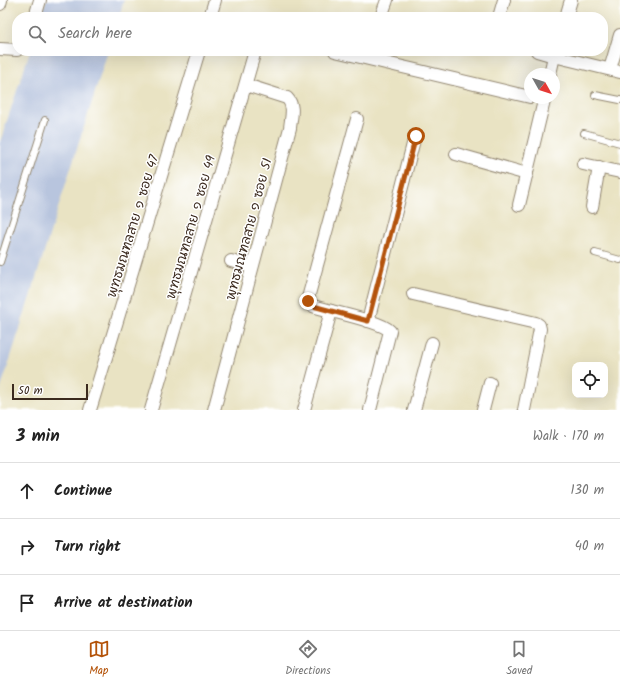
<!DOCTYPE html>
<html lang="en">
<head>
<meta charset="utf-8">
<style>
  body { margin:0; font-family:Kalam,"Playpen Sans Thai",sans-serif; background:#f6f6f6; color:#222 }
  .controls { position:absolute; right:12px; bottom:12px; display:grid; overflow:hidden; border-radius:8px; box-shadow:0 4px 16px #0002 }
  .controls button { width:36px; height:36px; display:grid; place-items:center; padding:0; border:0; border-bottom:1px solid #e0e0e0; background:#fff; color:#222; font:20px sans-serif }
  .compass { position:absolute; left:524px; top:68px; width:36px; height:36px; border-radius:50%; background:#fff; box-shadow:0 4px 16px #0002; rotate:129deg }
  .scale { position:absolute; left:12px; bottom:10px; width:76px; box-sizing:border-box; padding-left:4px; border:2px solid #3b2a1e; border-top:0; font-size:11px; line-height:14px; white-space:nowrap; color:#3b2a1e; -webkit-text-stroke:3px #fff; paint-order:stroke }
  .stop { position:absolute; width:12px; height:12px; margin:-9px; border:3px solid #b45309; border-radius:50%; background:#fff }
  .stop.end { background:#b45309; border-color:#fff; box-shadow:0 1px 4px #0008 }
  .list { margin:0; padding:0; list-style:none }
  h2 { display:flex; justify-content:space-between; align-items:center; height:52px; margin:0; padding:0 16px; font-size:17px }
  h2 small { font-size:13px; font-weight:400; color:#767676 }
  .list li { display:grid; grid-template-columns:26px 1fr auto; gap:12px; align-items:center; box-sizing:border-box; height:56px; padding:0 16px; border-top:1px solid #e0e0e0 }
  .list b { display:block; font-size:15px; white-space:nowrap }
  .list em { font-size:13px; font-style:normal; color:#767676 }
  .icon { flex:none; width:22px; height:22px; fill:none; stroke:currentColor; stroke-width:2; stroke-linecap:round; stroke-linejoin:round }
  .map { position:relative; flex:none; width:620px; height:410px; overflow:hidden }
  .search { position:absolute; background:#fff; box-shadow:0 4px 16px #0002; left:12px; right:12px; top:12px; height:44px; display:flex; align-items:center; gap:10px; box-sizing:border-box; padding:0 14px; border-radius:16px; color:#767676; font-size:15px }
  .sheet { height:220px; background:#fff }
  nav { display:flex; justify-content:space-around; align-items:center; box-sizing:border-box; height:56px; border-top:1px solid #e0e0e0; background:#fff; font-size:11px; color:#767676 }
  nav a { display:grid; justify-items:center; gap:2px }
  nav .on { color:#b45309 }
  .map>svg:first-child { display:block }
  .industrial { fill:#b8c5de }
  .lines { fill:none; stroke-linecap:round; stroke-linejoin:round }
  .service-casing { stroke:#928670; stroke-width:8 }
  .minor-casing { stroke:#928670; stroke-width:14 }
  .service { stroke:#fff; stroke-width:6 }
  .minor { stroke:#fff; stroke-width:12 }
  .route { stroke:#b45309; stroke-width:5 }
  .labels { text-anchor:middle; stroke-width:3; stroke-linejoin:round; paint-order:stroke }
  .street-label { font-size:13px; fill:#3b2a1e; stroke:#fff }
</style>
</head>
<body>
<div class="map">
<svg width="620" height="410" viewBox="0 0 620 410">
  <rect width="100%" height="100%" fill="#fff"/>
  <filter id="ink" filterUnits="userSpaceOnUse"><feTurbulence type="fractalNoise" baseFrequency=".025" numOctaves="2"/><feDisplacementMap in="SourceGraphic" scale="8" xChannelSelector="R" yChannelSelector="G"/><feConvolveMatrix kernelMatrix="1 2 1 2 8 2 1 2 1" color-interpolation-filters="sRGB"/></filter>
  <filter id="wash" filterUnits="userSpaceOnUse"><feTurbulence type="fractalNoise" baseFrequency=".012" numOctaves="4" result="noise"/><feDisplacementMap in="SourceGraphic" scale="16" xChannelSelector="R" yChannelSelector="G"/><feGaussianBlur stdDeviation="0.9" result="paint"/><feColorMatrix in="noise" values="0 0 0 0 0 0 0 0 0 0 0 0 0 0 0 0 0 1.4 0 .05"/><feComposite in="paint" operator="in"/></filter>
  <g filter="url(#wash)">
    <rect width="100%" height="100%" fill="#e9e3c3"/>
    <g class="industrial">
      <polygon points="46,0 124,0 119,17 41,17"/>
      <polygon points="30,51 108,51 0,391 0,142"/>
    </g>
  </g>
  <g filter="url(#ink)">
    <g class="lines">
      <g class="service-casing">
        <g id="service">
          <polyline points="595,95 620,100"/>
          <polyline points="584,133 620,143"/>
          <polyline points="595,253 620,260"/>
          <polyline points="0,262 45,120"/>
        </g>
      </g>
      <g class="minor-casing">
        <g id="minor">
          <polyline points="0,4 1,0"/>
          <polyline points="35,17 40,0"/>
          <polyline points="210,17 215,0"/>
          <polyline points="381,17 387,0"/>
          <polyline points="499,17 504,0"/>
          <polyline points="566,17 571,0"/>
          <polyline points="0,49 17,50"/>
          <polyline points="335,51 530,97"/>
          <polyline points="537,51 554,56 556,51"/>
          <polyline points="610,69 620,35"/>
          <polyline points="550,74 554,56 620,72"/>
          <path d="M357 119 308 298 309 301 313 306C328 311 381 321 390 331L370 410"/>
          <polyline points="456,154 527,174"/>
          <polyline points="583,164 620,172"/>
          <polyline points="519,205 544,101"/>
          <polyline points="592,207 599,167"/>
          <polyline points="231,261 252,267"/>
          <polyline points="413,294 536,323 539,325 540,329 524,410"/>
          <polyline points="368,321 415,136"/>
          <polyline points="90,410 199,51"/>
          <polyline points="151,410 255,51"/>
          <path d="M214 410 290 128C291 117 295 106 287 98L246 85"/>
          <polyline points="304,410 331,311"/>
          <polyline points="414,410 432,343"/>
          <polyline points="483,410 490,383"/>
        </g>
      </g>
      <use href="#service" class="service"/>
      <use href="#minor" class="minor"/>
    </g>
  </g>
  <g class="lines" filter="url(#ink)">
    <polyline class="route" points="308,301 313,306 368,321 416,136"/>
  </g>
  <g class="labels">
    <g class="street-label">
      <text transform="translate(132 226) rotate(-73)" y="5">พุทธมณฑลสาย ๑ ซอย 47</text>
      <text transform="translate(190 227) rotate(-74)" y="5">พุทธมณฑลสาย ๑ ซอย 49</text>
      <text transform="translate(248 229) rotate(-75)" y="5">พุทธมณฑลสาย ๑ ซอย 51</text>
    </g>
  </g>
</svg>
<div class="controls">
<button><svg class="icon" aria-label="locate" viewBox="0 0 24 24"><circle cx="12" cy="12" r="6"/><path d="M12 2v4M12 18v4M2 12h4M18 12h4"/></svg></button>
</div>
<svg class="compass" viewBox="-18 -18 36 36"><path d="M0-13l5 13h-10z" fill="#e53935"/><path d="M0 13l5-13h-10z" fill="#767676"/></svg>
<div class="scale">50 m</div>
<div class="stop" style="left:416px;top:136px"></div>
<div class="stop end" style="left:308px;top:301px"></div>
<div class="search"><svg class="icon" aria-label="search" viewBox="0 0 24 24"><circle cx="10" cy="10" r="6"/><path d="M15 15l6 6"/></svg>Search here</div>
</div>
<section class="sheet">
<h2>3 min<small>Walk · 170 m</small></h2>
<ul class="list">
<li><svg class="icon" aria-label="ahead" viewBox="0 0 24 24"><path d="M12 20V5M6 11l6-6 6 6"/></svg><div><b>Continue</b></div><em>130 m</em></li>
<li><svg class="icon" aria-label="right" viewBox="0 0 24 24"><path d="M7 20v-9h11M14 6l5 5-5 5"/></svg><div><b>Turn right</b></div><em>40 m</em></li>
<li><svg class="icon" aria-label="arrive" viewBox="0 0 24 24"><path d="M6 21V4h12l-3 4 3 4H6"/></svg><div><b>Arrive at destination</b></div></li>
</ul>
</section>
<nav>
<a class="on"><svg class="icon" aria-label="map" viewBox="0 0 24 24"><path d="M3 6l6-2 6 2 6-2v14l-6 2-6-2-6 2zM9 4v14M15 6v14"/></svg>Map</a>
<a><svg class="icon" aria-label="directions" viewBox="0 0 24 24"><path d="M12 3l9 9-9 9-9-9zM9 14v-3h6M13 9l2 2-2 2"/></svg>Directions</a>
<a><svg class="icon" aria-label="saved" viewBox="0 0 24 24"><path d="M7 4h10v16l-5-4-5 4z"/></svg>Saved</a>
</nav>
</body>
</html>
